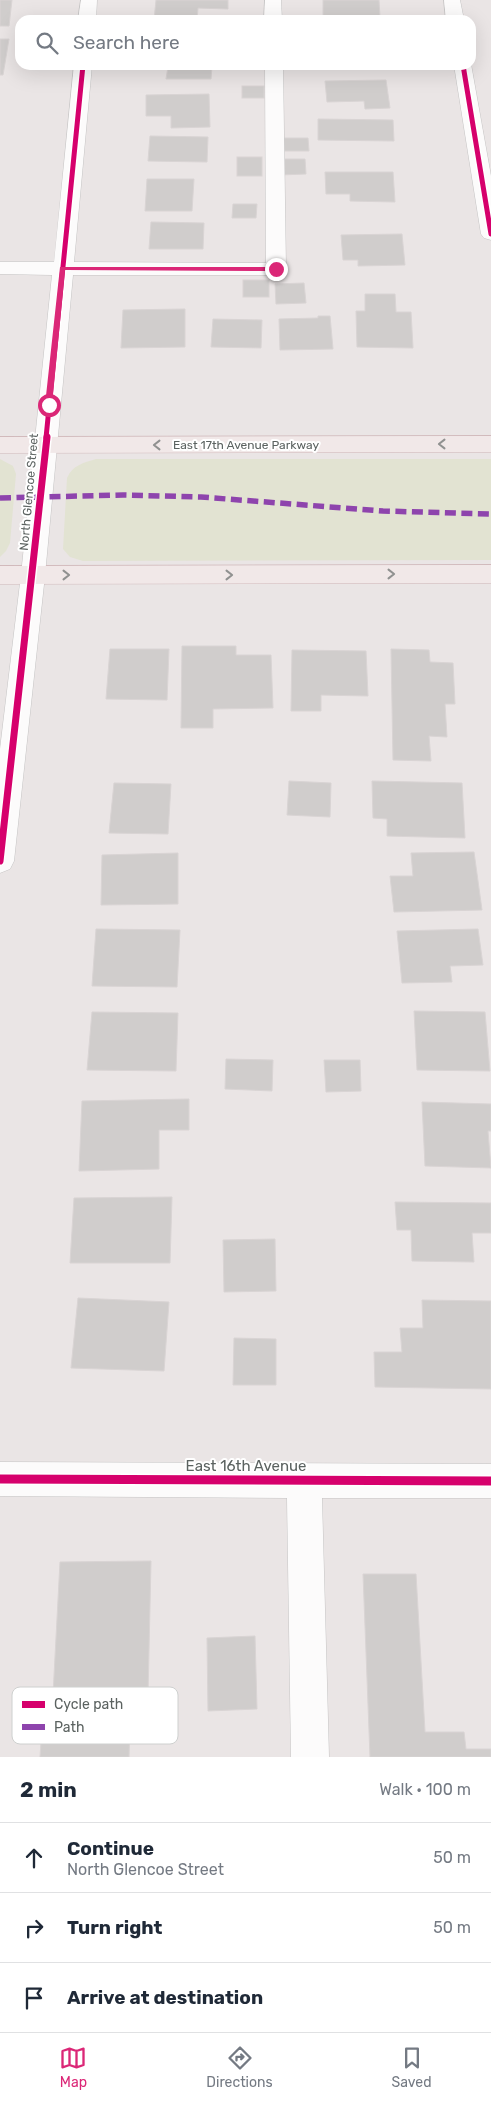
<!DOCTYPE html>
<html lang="en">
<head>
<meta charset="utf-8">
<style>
  body { margin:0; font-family:Rubik,sans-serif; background:#f6f6f7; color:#1f2937 }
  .stop { position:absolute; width:15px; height:15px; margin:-11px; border:4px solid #db2777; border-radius:50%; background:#fff }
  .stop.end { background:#db2777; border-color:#fff; box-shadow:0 1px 5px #0008 }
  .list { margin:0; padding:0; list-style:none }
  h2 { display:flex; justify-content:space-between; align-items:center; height:65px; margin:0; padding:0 20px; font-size:21px }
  h2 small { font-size:16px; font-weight:400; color:#747a83 }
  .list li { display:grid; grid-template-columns:32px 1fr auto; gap:15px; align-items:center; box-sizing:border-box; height:70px; padding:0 20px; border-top:1px solid #e0e1e3 }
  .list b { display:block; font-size:19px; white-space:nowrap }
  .list p { margin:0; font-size:16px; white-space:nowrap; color:#747a83 }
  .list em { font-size:16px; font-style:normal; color:#747a83 }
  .icon { flex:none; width:28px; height:28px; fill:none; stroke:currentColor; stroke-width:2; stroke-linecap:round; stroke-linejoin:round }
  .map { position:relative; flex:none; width:491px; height:1757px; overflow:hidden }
  .search { position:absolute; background:#fff; box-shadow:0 5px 20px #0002; left:15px; right:15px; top:15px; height:55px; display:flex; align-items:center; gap:12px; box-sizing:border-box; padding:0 18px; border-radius:15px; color:#747a83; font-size:19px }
  .sheet { height:275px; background:#fff }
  nav { display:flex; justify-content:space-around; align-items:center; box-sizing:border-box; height:70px; border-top:1px solid #e0e1e3; background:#fff; font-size:14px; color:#747a83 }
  nav a { display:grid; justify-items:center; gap:2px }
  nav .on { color:#db2777 }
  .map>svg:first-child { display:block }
  .green { fill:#e2e3d2 }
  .building { fill:#d0cdcc; stroke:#d9d4d4 }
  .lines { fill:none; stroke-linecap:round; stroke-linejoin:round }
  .minor-casing { stroke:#c5c4c4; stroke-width:1 }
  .major-casing { stroke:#cfb6b8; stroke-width:1 }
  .minor { fill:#fcfbfb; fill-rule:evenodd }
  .major { fill:#f1e8e8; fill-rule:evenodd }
  .quiet { stroke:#8e44ad; stroke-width:5.5; stroke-dasharray:11 5.5; stroke-linecap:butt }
  .cycleway-far2-casing { stroke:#fff; stroke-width:8 }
  .cycleway-far1-casing { stroke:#fff; stroke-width:10 }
  .cycleway-casing { stroke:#fff; stroke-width:12 }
  .cycleway-far2 { stroke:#d6006c; stroke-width:5 }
  .cycleway-far1 { stroke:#d6006c; stroke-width:7 }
  .cycleway { stroke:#d6006c; stroke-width:9 }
  .oneway { stroke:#909190 }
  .route { fill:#db2777 }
  .labels { text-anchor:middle; stroke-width:4; stroke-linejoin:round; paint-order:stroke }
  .street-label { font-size:12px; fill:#5b6260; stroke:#fff }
  .near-street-label { font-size:15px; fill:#5b6260; stroke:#fff }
  .key { fill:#fff; stroke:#ced0cf; stroke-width:1 }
  .key-label { font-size:14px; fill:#5b6260 }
</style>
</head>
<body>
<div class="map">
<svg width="491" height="1757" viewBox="0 0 491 1757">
  <rect width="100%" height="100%" fill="#eae5e5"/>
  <g class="green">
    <polygon points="0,459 13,466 16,474 10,543 6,551 0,557"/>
    <path d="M96 459H491V560L83 561 70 557 63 549 67 478C73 465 83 463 96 459Z"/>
  </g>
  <g class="building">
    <polygon points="0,0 12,0 9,26 0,26"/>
    <polygon points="156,0 228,0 228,9 198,8 197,20 154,20"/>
    <polygon points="323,0 379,0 380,17 323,16"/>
    <polygon points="0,39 9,39 3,75 0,75"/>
    <polygon points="150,65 207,65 212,66 211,79 166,79 168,67"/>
    <polygon points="386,80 390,108 365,109 364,101 327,102 325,81"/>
    <rect x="242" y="86" width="22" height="12"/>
    <polygon points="209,94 210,127 171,128 171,116 146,116 146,95"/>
    <polygon points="318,119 393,120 394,141 318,140"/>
    <polygon points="150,136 208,137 207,162 148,161"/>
    <polygon points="280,138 308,138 309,151 281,151"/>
    <rect x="237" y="157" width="25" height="19"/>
    <polygon points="277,159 305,159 306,174 279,175"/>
    <polygon points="325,172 393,172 395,202 350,201 350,194 326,194"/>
    <polygon points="147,179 194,179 192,211 145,211"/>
    <polygon points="233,204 257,204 256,218 232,218"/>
    <polygon points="151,222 204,223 203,249 149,249"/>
    <polygon points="402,234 405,265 358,266 358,260 343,260 341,235"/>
    <rect x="243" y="280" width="26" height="17"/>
    <polygon points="304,283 306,303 276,304 275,284"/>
    <polygon points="365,294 395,294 396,312 411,312 413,348 357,347 356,311 365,311"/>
    <polygon points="185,309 185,347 121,348 123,310"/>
    <polygon points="318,316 330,316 333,349 280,350 279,319 318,318"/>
    <polygon points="213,319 262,320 261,348 211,347"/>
    <polygon points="182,646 236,646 236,655 271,655 273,708 213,709 213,728 181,728"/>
    <polygon points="110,649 169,649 167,700 106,699"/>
    <polygon points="391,649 429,650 430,662 453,663 455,704 445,704 447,737 429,736 431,761 393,760"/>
    <polygon points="292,650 366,651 368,696 321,695 321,711 291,711"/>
    <polygon points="289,781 331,783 330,817 287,815"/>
    <polygon points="372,781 462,783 465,838 387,836 387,819 373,818"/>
    <polygon points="114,783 171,784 168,834 109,833"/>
    <polygon points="474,852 482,910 394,912 390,876 413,876 411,853"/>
    <polygon points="178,853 178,904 101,905 102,855"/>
    <polygon points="96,929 180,930 177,987 92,986"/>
    <polygon points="478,929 483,965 450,966 452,982 402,983 397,931"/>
    <polygon points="414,1011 485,1012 490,1071 417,1070"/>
    <polygon points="92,1012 178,1013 176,1071 87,1070"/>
    <polygon points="226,1059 273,1060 272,1091 225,1089"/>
    <polygon points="324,1060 360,1060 361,1091 326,1092"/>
    <polygon points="189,1099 189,1130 159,1130 159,1169 79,1171 82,1101"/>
    <polygon points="422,1102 491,1104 491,1131 488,1131 491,1168 425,1166"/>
    <polygon points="172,1197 170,1263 70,1263 74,1198"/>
    <polygon points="395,1202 491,1203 491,1233 472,1233 474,1262 412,1261 411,1230 397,1230"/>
    <polygon points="275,1239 276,1291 224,1292 223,1240"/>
    <polygon points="78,1298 169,1302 164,1371 71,1368"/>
    <polygon points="422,1300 491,1301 491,1389 375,1387 374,1352 402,1352 400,1328 423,1328"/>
    <polygon points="234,1338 276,1339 276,1385 233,1385"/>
    <polygon points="151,1561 148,1694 53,1695 60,1562"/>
    <polygon points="363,1574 416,1574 425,1732 464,1732 466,1749 491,1749 491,1757 370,1757"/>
    <polygon points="255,1636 257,1709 208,1711 207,1638"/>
    <polygon points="42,1726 130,1727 129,1757 40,1757"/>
  </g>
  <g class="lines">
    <g class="minor-casing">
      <g id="minor">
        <polygon points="81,0 97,0 96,20 78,20"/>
        <polygon points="265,0 281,0 282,20 264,20"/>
        <polygon points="444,0 460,0 464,20 446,20"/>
        <polygon points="471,64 491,176 491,240 484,238 481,234 454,65"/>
        <polygon points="74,65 92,65 74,262 266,263 265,65 283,65 286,269 283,273 276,275 73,275 45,575 14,861 10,869 0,873 0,749 21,575 52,275 0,274 0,262 54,262"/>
        <polygon points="0,1462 491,1464 491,1498 322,1498 329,1757 291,1757 287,1498 0,1496"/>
      </g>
    </g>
    <g class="major-casing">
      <g id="major">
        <polygon points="491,436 491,452 0,453 0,437"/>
        <polygon points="491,565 491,583 0,584 0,566"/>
      </g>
    </g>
    <use href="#minor" class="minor"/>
    <use href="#major" class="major"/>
    <polyline class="quiet" points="0,498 123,495 201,497 383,511 491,514"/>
    <g class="cycleway-far2-casing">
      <g id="cycleway-far2">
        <polyline points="463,65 491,234"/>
        <polyline points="46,438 83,65"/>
      </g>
    </g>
    <g class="cycleway-far1-casing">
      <polyline id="cycleway-far1" points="0,861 47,437"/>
    </g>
    <g class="cycleway-casing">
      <polyline id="cycleway" points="0,1479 491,1481"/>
    </g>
    <use href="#cycleway-far2" class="cycleway-far2"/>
    <use href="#cycleway-far1" class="cycleway-far1"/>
    <use href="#cycleway" class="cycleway"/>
  </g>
  <defs><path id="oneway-chevron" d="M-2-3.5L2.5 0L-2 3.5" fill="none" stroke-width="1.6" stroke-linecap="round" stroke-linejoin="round" transform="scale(1.25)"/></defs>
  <g class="oneway">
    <use href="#oneway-chevron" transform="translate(442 444) rotate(180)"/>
    <use href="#oneway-chevron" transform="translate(157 445) rotate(180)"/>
    <use href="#oneway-chevron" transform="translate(391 574)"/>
    <use href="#oneway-chevron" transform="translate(66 575)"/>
    <use href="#oneway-chevron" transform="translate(229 575)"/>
  </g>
  <polygon class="route" points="60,267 276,267 279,269 276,271 65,270 52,405 49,407 45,405"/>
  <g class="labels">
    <g class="street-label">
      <text x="246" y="449">East 17th Avenue Parkway</text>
      <text transform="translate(29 492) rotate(-85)" y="4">North Glencoe Street</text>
    </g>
    <g class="near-street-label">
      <text x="246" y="1471">East 16th Avenue</text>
    </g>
  </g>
  <rect x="12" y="1687" width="166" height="57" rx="8" class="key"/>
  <rect x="22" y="1701" width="23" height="7" fill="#d6006c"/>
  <rect x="22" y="1724" width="23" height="6" fill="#8e44ad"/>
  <g class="key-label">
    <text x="54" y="1709">Cycle path</text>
    <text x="54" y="1732">Path</text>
  </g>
</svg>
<div class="stop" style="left:49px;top:405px"></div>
<div class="stop end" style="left:276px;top:269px"></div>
<div class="search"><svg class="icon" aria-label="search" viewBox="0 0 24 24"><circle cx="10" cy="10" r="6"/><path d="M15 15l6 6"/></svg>Search here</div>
</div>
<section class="sheet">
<h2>2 min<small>Walk · 100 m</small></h2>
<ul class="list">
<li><svg class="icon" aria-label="ahead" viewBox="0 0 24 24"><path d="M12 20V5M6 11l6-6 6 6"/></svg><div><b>Continue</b><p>North Glencoe Street</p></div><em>50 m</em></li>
<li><svg class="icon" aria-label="right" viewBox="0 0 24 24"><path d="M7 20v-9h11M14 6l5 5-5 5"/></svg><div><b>Turn right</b></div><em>50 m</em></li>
<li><svg class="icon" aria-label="arrive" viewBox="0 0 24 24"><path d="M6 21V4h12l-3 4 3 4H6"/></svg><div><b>Arrive at destination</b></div></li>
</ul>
</section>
<nav>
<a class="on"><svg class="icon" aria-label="map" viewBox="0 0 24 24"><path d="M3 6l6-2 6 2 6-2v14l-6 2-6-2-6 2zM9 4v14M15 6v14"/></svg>Map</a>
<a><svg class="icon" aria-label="directions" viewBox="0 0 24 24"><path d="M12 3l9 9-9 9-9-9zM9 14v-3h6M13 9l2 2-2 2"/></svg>Directions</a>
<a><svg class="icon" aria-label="saved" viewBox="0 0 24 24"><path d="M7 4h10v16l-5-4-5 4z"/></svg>Saved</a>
</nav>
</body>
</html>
